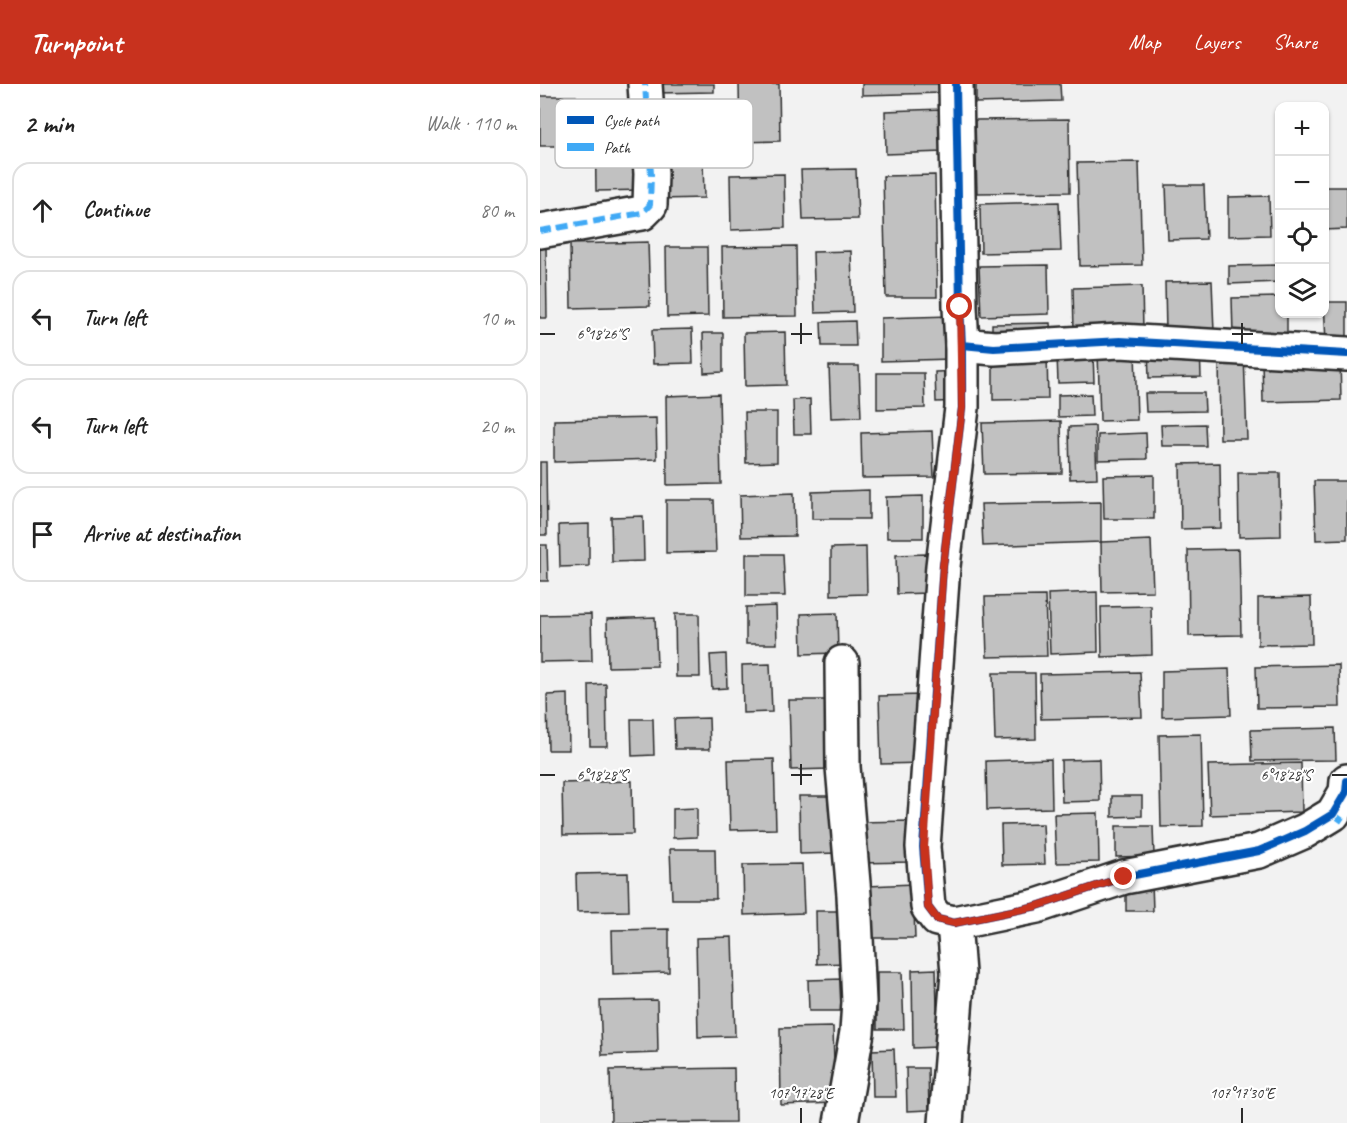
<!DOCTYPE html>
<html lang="en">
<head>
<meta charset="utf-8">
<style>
  body { margin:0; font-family:Caveat,sans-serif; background:#f6f6f6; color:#222 }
  .controls { position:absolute; right:18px; top:18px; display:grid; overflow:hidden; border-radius:12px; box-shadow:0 2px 4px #0004 }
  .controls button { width:54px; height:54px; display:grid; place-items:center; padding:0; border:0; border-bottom:2px solid #e0e0e0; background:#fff; color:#222; font:30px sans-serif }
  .stop { position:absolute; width:18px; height:18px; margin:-14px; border:4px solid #c8321e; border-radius:50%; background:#fff }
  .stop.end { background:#c8321e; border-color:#fff; box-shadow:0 2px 6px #0008 }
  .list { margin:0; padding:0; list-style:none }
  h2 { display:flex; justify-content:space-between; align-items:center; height:78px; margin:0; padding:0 24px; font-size:26px }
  h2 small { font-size:20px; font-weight:400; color:#767676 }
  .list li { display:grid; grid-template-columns:39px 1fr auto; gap:18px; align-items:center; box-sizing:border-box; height:96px; margin:0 12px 12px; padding:0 12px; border:2px solid #e0e0e0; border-radius:18px }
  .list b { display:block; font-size:22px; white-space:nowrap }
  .list em { font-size:20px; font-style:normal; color:#767676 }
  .icon { flex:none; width:33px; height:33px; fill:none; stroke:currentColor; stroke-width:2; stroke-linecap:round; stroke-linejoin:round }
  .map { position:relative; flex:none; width:807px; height:1039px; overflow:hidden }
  header { display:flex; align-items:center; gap:36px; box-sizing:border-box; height:84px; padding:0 30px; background:#c8321e; color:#fff }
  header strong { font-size:28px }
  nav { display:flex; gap:33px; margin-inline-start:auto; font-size:21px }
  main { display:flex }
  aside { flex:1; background:#fff }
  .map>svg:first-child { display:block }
  .building { fill:#c1c1c1; stroke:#2b2b2b; stroke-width:1.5 }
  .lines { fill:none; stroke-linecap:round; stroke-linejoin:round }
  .minor-casing { stroke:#2b2b2b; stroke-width:38 }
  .minor { stroke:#fff; stroke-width:33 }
  .quiet { stroke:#3fa9f5; stroke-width:6; stroke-dasharray:12 6; stroke-linecap:butt }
  .cycleway-casing { stroke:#fff; stroke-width:11 }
  .cycleway { stroke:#0057b8; stroke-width:8 }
  .route { stroke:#c8321e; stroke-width:8 }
  .ticks { fill:none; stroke:#2b2b2b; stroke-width:2 }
  .key { fill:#fff; stroke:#bfbfbf; stroke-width:1.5 }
  .key-label { font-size:16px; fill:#2b2b2b }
  .ticks-label { font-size:15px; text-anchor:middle; fill:#2b2b2b; stroke:#fff; stroke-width:4.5; stroke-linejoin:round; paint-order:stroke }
</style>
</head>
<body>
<header>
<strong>Turnpoint</strong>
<nav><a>Map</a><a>Layers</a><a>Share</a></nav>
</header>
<main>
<aside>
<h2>2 min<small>Walk · 110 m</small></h2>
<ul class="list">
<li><svg class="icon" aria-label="ahead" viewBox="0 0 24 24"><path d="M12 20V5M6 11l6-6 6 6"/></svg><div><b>Continue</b></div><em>80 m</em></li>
<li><svg class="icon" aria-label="left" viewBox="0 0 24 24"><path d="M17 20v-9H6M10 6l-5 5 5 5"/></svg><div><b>Turn left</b></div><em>10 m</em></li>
<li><svg class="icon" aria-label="left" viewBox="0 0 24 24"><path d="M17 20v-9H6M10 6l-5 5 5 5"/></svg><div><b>Turn left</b></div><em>20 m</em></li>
<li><svg class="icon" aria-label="arrive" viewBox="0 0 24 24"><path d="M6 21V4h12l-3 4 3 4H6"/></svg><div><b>Arrive at destination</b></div></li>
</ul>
</aside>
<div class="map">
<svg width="807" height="1039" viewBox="0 0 807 1039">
  <rect width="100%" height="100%" fill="#f2f2f2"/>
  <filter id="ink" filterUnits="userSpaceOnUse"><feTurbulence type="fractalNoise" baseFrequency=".0167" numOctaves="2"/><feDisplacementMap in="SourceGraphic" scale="12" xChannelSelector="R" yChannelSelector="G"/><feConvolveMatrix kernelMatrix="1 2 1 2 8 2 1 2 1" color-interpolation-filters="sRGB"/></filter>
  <g filter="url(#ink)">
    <g class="building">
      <polygon points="116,0 174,0 174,8 116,9"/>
      <polygon points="199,0 239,0 240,57 200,58"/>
      <polygon points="322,0 402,0 403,9 322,11"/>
      <polygon points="436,0 520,0 521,17 436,19"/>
      <polygon points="0,12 36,12 37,62 0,62"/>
      <polygon points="402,25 403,68 346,70 345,27"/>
      <polygon points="102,28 103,106 56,107 55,29"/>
      <polygon points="529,35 530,108 437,109 435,36"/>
      <polygon points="162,37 164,114 120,115 118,38"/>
      <polygon points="599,78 602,181 540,182 537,79"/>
      <polygon points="316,85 318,135 263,136 261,86"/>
      <polygon points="244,90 245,144 191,146 190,91"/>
      <polygon points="395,91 397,213 346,213 343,92"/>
      <polygon points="626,101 664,101 666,155 628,156"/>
      <polygon points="784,103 807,103 807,145 784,146"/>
      <polygon points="729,112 730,151 688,152 688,113"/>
      <polygon points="519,118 521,167 441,169 440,120"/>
      <polygon points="108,158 110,222 31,224 30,160"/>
      <polygon points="0,162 6,162 7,234 0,234"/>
      <polygon points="256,162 257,232 183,233 182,163"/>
      <polygon points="126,163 167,163 168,232 127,233"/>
      <polygon points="311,167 313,228 275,229 273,168"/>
      <polygon points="508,181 509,230 441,232 439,182"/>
      <polygon points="740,181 740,198 689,200 689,182"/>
      <polygon points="672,197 674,248 626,249 625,198"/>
      <polygon points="602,202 603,246 534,247 533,204"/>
      <polygon points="740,213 740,230 747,230 747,251 693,251 692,214"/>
      <polygon points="784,218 807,218 807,257 786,258"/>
      <polygon points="411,232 412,275 341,277 341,234"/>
      <polygon points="315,237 316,262 282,262 281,238"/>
      <polygon points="510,239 511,255 452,257 452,240"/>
      <polygon points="152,245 153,279 113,280 112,246"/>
      <polygon points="245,248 246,301 205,302 204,249"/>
      <polygon points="163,249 183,249 183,288 164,289"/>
      <polygon points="660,263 661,293 609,294 608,264"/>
      <polygon points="595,267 597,336 560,337 558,268"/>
      <polygon points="553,269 554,298 518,299 517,270"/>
      <polygon points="507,270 508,315 453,316 453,271"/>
      <polygon points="679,271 704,271 707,355 680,355"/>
      <polygon points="800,274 801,316 723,318 722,276"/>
      <polygon points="289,282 319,282 321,333 291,334"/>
      <polygon points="422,287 422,317 396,318 395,288"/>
      <polygon points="337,289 384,289 385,324 337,325"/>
      <polygon points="605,309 664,309 665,327 606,328"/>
      <polygon points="179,310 181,400 127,401 126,312"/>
      <polygon points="551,310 552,332 518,333 518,311"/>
      <polygon points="270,315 271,350 254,350 253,316"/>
      <polygon points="205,328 237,328 237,378 206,379"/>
      <polygon points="116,334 117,375 14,378 14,336"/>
      <polygon points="521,337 522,389 444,390 442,339"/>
      <polygon points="665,340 666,362 622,362 621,341"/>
      <polygon points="555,342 557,394 530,395 529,343"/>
      <polygon points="392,347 394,393 322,394 321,349"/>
      <polygon points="606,349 607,375 558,376 558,351"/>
      <polygon points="0,378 6,378 7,451 0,451"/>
      <polygon points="680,379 681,444 641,445 640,380"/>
      <polygon points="698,389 740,389 741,452 699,453"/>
      <polygon points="614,391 614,435 564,435 563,392"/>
      <polygon points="774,397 807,397 807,455 776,456"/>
      <polygon points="329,406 329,435 272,435 272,408"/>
      <polygon points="254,409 255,452 201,453 200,411"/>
      <polygon points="383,412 383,454 347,454 346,413"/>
      <polygon points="126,416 174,416 176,468 126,469"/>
      <polygon points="561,418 561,458 443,462 441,420"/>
      <polygon points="103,432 104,477 72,478 71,433"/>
      <polygon points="49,440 49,482 20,483 19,441"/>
      <polygon points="611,456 613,507 562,508 561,458"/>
      <polygon points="0,461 7,461 8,497 0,497"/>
      <polygon points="326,463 327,510 291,511 291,464"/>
      <polygon points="699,465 701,551 649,552 648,466"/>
      <polygon points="206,470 243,470 245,512 206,512"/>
      <polygon points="386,470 387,509 357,510 356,471"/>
      <polygon points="557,508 558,568 510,570 508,510"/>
      <polygon points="505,512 507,572 447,573 445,513"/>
      <polygon points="771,513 772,560 718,561 718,514"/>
      <polygon points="236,522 237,560 206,560 206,523"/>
      <polygon points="611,522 612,571 562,573 561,523"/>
      <polygon points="297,529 298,569 262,570 261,530"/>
      <polygon points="51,530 52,577 0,578 0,531"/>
      <polygon points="135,530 159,530 160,593 136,593"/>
      <polygon points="115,533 117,582 68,583 67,535"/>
      <polygon points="186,570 187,604 172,605 170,571"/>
      <polygon points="230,580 232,628 203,629 202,581"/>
      <polygon points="799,581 800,623 717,624 716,583"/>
      <polygon points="689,585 691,631 622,633 622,587"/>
      <polygon points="600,588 602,633 501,635 500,590"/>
      <polygon points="453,589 495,589 496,655 455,656"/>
      <polygon points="66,600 67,662 50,662 49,601"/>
      <polygon points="28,610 29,666 8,666 7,611"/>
      <polygon points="383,611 384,679 341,680 339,612"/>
      <polygon points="249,616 288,616 290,685 251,686"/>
      <polygon points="169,634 170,665 135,665 134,635"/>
      <polygon points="91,635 113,635 114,671 92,672"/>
      <polygon points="795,644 796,676 712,677 711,646"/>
      <polygon points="661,650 663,742 621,743 619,651"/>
      <polygon points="234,675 236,745 190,746 188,676"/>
      <polygon points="511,675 512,724 447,726 446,677"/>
      <polygon points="559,675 560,717 522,718 521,676"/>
      <polygon points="761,679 762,728 670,731 668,681"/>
      <polygon points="92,697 93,750 23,751 22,699"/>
      <polygon points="259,712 297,712 299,769 260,770"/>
      <polygon points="572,712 602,712 602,732 572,733"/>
      <polygon points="157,724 157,753 133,754 133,725"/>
      <polygon points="558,729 559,778 516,779 514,730"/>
      <polygon points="372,737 372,778 319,779 318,738"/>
      <polygon points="503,740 505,780 462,781 461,741"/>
      <polygon points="576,742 613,742 614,772 576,773"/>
      <polygon points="130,765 175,765 176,815 132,815"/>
      <polygon points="262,780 264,829 204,831 203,781"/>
      <polygon points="88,789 89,827 37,828 36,790"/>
      <polygon points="612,798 613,827 586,827 586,799"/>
      <polygon points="373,800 375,854 329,854 328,802"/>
      <polygon points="276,827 307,827 308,879 277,880"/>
      <polygon points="129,845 129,888 73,890 72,846"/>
      <polygon points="192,853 195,952 158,953 156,854"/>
      <polygon points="396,885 398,963 373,964 372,886"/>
      <polygon points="337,888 362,888 364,945 337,945"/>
      <polygon points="303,895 303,927 269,927 268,896"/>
      <polygon points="117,916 118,969 62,971 60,917"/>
      <polygon points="293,943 295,1019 241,1021 240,944"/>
      <polygon points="354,965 356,1013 333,1013 332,966"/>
      <polygon points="194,984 195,1038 71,1039 70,986"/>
      <polygon points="366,984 388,984 389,1026 367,1027"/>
    </g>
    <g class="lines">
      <g class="minor-casing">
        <g id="minor">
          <polyline points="416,0 420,223 422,261 454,264 580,257 807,270"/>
          <polyline points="0,147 102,129 110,121 111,90 105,0"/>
          <polyline points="422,261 422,324 403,482 383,763 388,823 397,835 414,839 497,822 584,793 719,767 765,747 793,730 806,708 807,697"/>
          <polyline points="301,1039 317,948 319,918 314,811 303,683 302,579"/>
          <polyline points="406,1039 418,889 414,839"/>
        </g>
      </g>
      <use href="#minor" class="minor"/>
      <g class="quiet">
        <polyline points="0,147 102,129 110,121 111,90 105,0"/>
        <polyline points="793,730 807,740"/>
      </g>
      <g class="cycleway-casing">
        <g id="cycleway">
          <polyline points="416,0 420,223 422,261 454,264 580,257 807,270"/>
          <polyline points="422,261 422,324 403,482 383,763 388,823 397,835 414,839 497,822 584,793 719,767 765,747 793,730 806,708 807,697"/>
        </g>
      </g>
      <use href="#cycleway" class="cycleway"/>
    </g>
  </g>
  <g class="lines" filter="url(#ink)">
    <polyline class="route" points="420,223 422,324 403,482 384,763 388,823 397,835 414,839 497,822 584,793"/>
  </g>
  <path class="ticks" d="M261 239V260M702 239V260M0 250H15M251 250H272M692 250H713M261 680V701M0 691H15M251 691H272M792 691H807M261 1024V1039M702 1024V1039"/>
  <rect x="15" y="15" width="198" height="69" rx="9" class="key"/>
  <rect x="27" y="32" width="27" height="8" fill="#0057b8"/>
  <rect x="27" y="59" width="27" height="8" fill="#3fa9f5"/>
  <g class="key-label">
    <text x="64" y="42">Cycle path</text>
    <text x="64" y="69">Path</text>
  </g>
  <g class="ticks-label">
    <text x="62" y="255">6°18'26"S</text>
    <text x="62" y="696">6°18'28"S</text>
    <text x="746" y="696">6°18'28"S</text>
    <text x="261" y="1014">107°17'28"E</text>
    <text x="702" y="1014">107°17'30"E</text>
  </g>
</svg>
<div class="controls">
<button>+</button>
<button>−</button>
<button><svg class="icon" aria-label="locate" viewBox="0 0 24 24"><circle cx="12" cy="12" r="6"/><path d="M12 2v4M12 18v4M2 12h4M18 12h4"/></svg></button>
<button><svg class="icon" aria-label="layers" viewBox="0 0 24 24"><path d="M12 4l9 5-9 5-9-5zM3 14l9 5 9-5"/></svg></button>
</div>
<div class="stop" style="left:420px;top:223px"></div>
<div class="stop end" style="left:584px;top:793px"></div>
</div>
</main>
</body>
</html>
